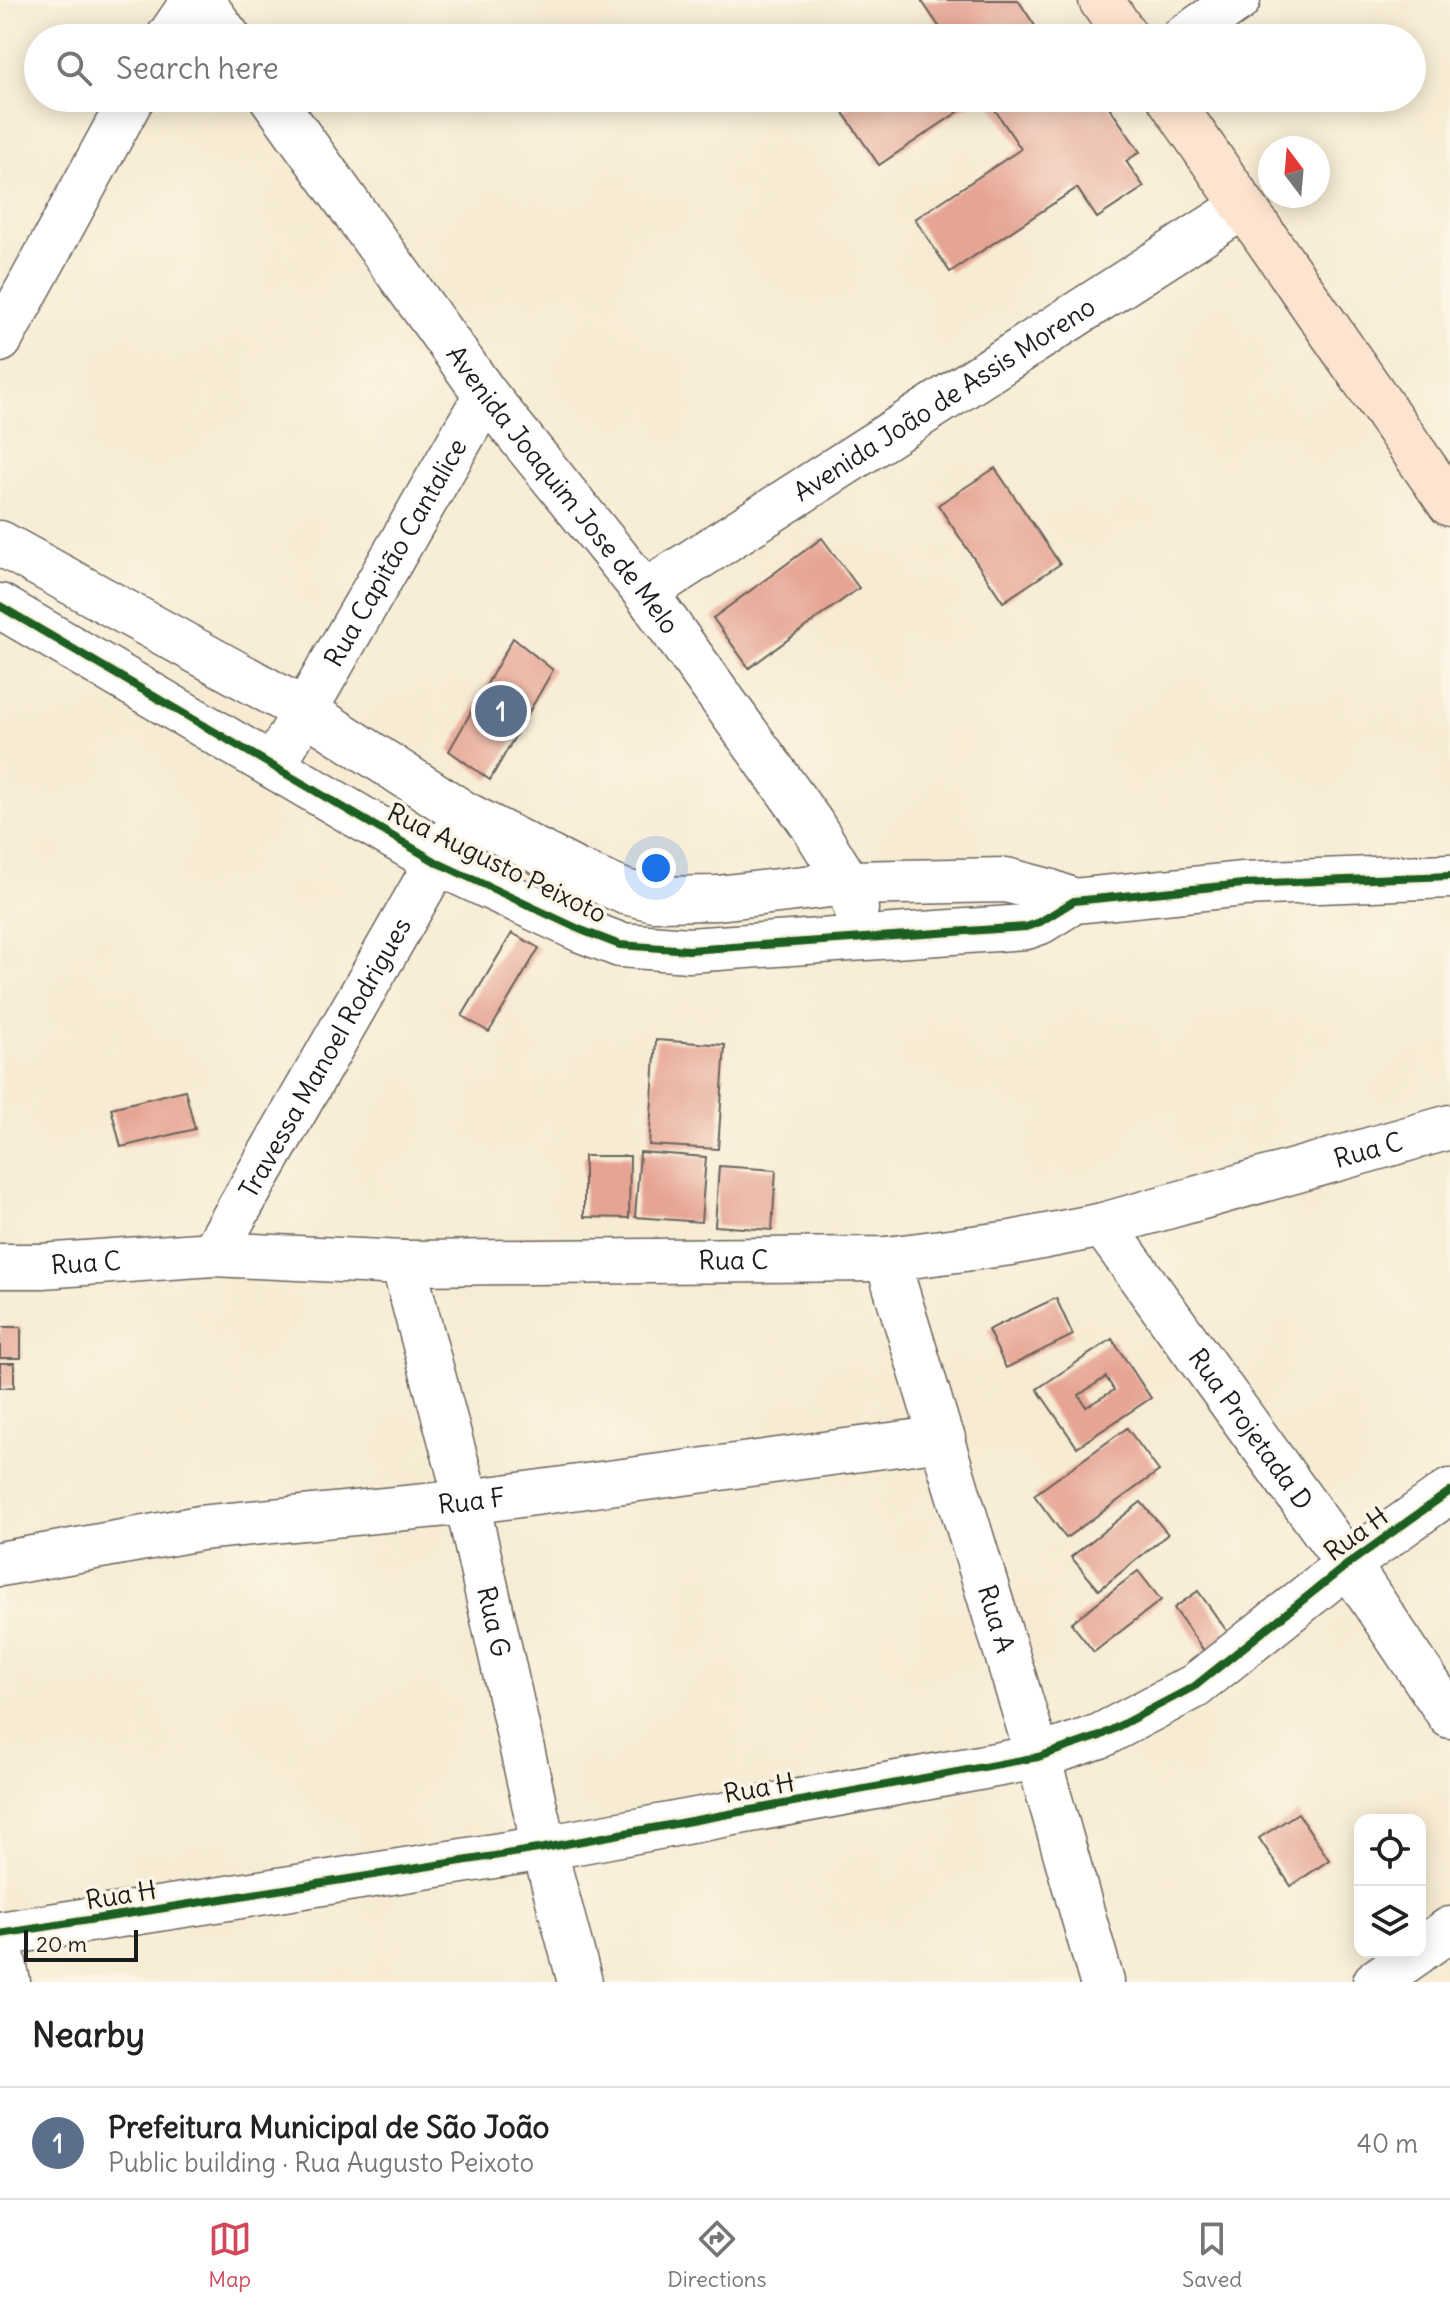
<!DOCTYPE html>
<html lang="en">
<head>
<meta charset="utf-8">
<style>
  body { margin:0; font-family:Delius,sans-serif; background:#f2f2f2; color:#222 }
  .controls { position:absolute; right:24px; bottom:24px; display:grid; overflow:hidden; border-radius:16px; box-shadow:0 4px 20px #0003 }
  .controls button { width:72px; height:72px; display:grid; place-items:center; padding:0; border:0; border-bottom:2px solid #e0e0e0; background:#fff; color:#222; font:40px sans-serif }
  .compass { position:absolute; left:1258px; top:136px; width:72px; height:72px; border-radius:50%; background:#fff; box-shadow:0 4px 20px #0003; rotate:344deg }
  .scale { position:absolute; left:24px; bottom:20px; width:114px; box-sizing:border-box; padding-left:8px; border:4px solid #1c1c1c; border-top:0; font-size:22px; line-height:28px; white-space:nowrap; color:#1c1c1c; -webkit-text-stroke:6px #fcf5e5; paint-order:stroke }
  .you { position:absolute; left:656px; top:868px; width:28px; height:28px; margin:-20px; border:6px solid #fff; border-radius:50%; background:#1a73e8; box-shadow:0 0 0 12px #1a73e833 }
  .badge { display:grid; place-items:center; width:52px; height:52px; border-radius:50%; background:#d1495b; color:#fff; font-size:26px; font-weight:700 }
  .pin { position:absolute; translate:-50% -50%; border:4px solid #fff; box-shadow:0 2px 8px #0006 }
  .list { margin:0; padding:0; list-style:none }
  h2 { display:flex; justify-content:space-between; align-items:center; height:104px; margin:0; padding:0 32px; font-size:34px }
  h2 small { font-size:26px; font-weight:400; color:#767676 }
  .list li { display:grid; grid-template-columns:52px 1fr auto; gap:24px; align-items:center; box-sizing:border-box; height:112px; padding:0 32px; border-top:2px solid #e0e0e0 }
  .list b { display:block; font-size:30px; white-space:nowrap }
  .list p { margin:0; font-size:26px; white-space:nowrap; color:#767676 }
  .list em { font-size:26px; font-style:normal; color:#767676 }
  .icon { flex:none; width:44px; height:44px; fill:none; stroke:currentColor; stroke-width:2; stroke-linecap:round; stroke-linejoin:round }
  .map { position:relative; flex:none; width:1450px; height:1982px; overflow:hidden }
  .search { position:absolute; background:#fff; box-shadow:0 4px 20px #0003; left:24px; right:24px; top:24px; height:88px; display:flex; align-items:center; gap:20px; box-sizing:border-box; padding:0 28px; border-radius:44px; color:#767676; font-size:30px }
  .sheet { height:216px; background:#fff }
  nav { display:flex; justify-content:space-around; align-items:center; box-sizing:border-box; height:112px; border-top:2px solid #e0e0e0; background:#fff; font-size:22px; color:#767676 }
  nav a { display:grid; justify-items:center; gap:4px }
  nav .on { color:#d1495b }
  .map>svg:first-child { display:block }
  .building { fill:#e6a594; fill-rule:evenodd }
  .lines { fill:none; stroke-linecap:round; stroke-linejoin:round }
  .street-casing { stroke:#69645c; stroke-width:47 }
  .secondary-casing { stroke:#69645c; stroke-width:47 }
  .street { stroke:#fff; stroke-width:44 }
  .secondary { stroke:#fde4d0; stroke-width:44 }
  .cycleway-casing { stroke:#fcf5e5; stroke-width:13 }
  .cycleway { stroke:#1b5e20; stroke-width:8 }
  .labels { text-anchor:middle; stroke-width:7; stroke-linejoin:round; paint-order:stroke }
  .street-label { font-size:26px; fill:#1c1c1c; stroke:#fcf5e5 }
</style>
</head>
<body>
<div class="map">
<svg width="1450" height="1982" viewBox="0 0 1450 1982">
  <rect width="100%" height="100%" fill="#fcf5e5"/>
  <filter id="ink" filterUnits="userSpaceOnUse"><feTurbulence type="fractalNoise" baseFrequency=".0125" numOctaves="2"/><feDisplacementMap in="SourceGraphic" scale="16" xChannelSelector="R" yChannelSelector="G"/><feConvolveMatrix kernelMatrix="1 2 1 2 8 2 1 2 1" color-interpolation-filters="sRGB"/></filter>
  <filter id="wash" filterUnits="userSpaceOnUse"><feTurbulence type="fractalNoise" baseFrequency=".006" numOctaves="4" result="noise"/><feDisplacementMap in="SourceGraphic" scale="32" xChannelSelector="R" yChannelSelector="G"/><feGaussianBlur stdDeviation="1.8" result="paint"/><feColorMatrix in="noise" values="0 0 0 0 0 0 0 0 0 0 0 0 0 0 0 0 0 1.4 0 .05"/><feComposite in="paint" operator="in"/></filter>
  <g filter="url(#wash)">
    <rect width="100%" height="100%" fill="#f7ebd3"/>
    <g id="blocks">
      <g class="building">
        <polygon points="921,0 1018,0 1043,38 947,38"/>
        <polygon points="861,98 979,98 879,165 842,111"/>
        <polygon points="987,98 1103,98 1140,152 1126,161 1144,187 1097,218 1077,188 950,272 915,219 1021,149"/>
        <polygon points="995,468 1060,564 1003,602 938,505"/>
        <polygon points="822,538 859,588 749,668 713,618"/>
        <polygon points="513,638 553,670 490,780 449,751"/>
        <polygon points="512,933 539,948 489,1032 462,1016"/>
        <polygon points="656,1040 725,1045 718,1149 649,1145"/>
        <polygon points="185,1090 195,1129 121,1147 111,1108"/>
        <polygon points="640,1152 706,1157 701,1222 635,1217"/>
        <polygon points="584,1156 630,1156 629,1218 584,1217"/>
        <polygon points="719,1166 776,1170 772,1230 715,1226"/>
        <polygon points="1056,1298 1073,1335 1006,1368 988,1330"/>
        <rect x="0" y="1327" width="21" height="31"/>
        <path d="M1112 1339 1151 1398 1077 1447 1037 1389ZM1106 1377 1114 1390 1086 1407 1079 1395Z"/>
        <polygon points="0,1363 14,1363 14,1387 0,1388"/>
        <polygon points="1127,1428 1159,1471 1066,1538 1034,1495"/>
        <polygon points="1141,1502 1168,1534 1099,1590 1071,1557"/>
        <polygon points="1138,1571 1161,1600 1094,1652 1071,1623"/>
        <polygon points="1198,1591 1234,1641 1209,1658 1174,1608"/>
        <polygon points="1298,1813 1329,1860 1291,1886 1259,1838"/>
      </g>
    </g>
  </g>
  <g filter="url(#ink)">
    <use href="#blocks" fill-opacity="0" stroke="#69645c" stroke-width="2"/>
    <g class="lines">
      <g class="street-casing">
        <g id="street">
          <polyline points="201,0 229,38"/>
          <polyline points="168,38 194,0"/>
          <polyline points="1183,38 1238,0"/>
          <path id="s1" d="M272 98 486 395 645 592 811 823 848 883 856 909"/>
          <polyline points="0,340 132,98"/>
          <polyline points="0,543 305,711 463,813 576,871 625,892 654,899 717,898 848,883 1006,880 1048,891 1074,901"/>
          <path id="s2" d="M645 592 1243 207"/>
          <polyline points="0,606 438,863 581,930 620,945 689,950 1026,927 1040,922 1074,901 1243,884 1450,876"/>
          <path id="s3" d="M273 766 486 395"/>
          <path id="s4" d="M1103 1225 1348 1564 1450 1716"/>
          <path id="s5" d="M213 1254 452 836"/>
          <path id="s6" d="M887 1259 1038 1757 1102 1982"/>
          <path id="s7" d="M403 1263 467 1502 544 1848 580 1982"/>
          <path id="s8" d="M0 1266H42L213 1254 403 1263 887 1259 1011 1243 1103 1225 1450 1127"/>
          <path id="s9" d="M0 1564 200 1528 467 1502 943 1438"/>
          <polyline points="0,1934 544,1848 1038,1757 1100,1736 1195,1686 1348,1564 1450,1491"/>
          <polyline points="0,1944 8,1982"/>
          <polyline points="1420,1950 1450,1929"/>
          <polyline points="1375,1982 1418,1952"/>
        </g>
      </g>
      <g class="secondary-casing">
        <g id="secondary">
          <polyline points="1101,0 1127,38"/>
          <polyline points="1169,98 1450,504"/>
        </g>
      </g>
      <use href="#street" class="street"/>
      <use href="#secondary" class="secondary"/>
      <g class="cycleway-casing">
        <g id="cycleway">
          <polyline points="0,606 438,863 581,930 620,945 689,950 1026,927 1040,922 1074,901 1243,884 1450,876"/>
          <polyline points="0,1934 544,1848 1038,1757 1100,1736 1195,1686 1348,1564 1450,1491"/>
        </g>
      </g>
      <use href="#cycleway" class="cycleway"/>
    </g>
  </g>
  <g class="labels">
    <g class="street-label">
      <text dy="9" stroke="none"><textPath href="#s2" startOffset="356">Avenida João de Assis Moreno</textPath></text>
      <text dy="9" stroke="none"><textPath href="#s1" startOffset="488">Avenida Joaquim Jose de Melo</textPath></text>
      <text dy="9" stroke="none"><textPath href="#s3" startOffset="246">Rua Capitão Cantalice</textPath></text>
      <text transform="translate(497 863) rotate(26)" y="9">Rua Augusto Peixoto</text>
      <text dy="9" stroke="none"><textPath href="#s5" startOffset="226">Travessa Manoel Rodrigues</textPath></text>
      <text dy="9" stroke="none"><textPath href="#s8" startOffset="1382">Rua C</textPath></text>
      <text dy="9" stroke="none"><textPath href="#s8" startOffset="734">Rua C</textPath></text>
      <text dy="9" stroke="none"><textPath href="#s8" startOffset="86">Rua C</textPath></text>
      <text dy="9" stroke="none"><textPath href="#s4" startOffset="252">Rua Projetada D</textPath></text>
      <text dy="9" stroke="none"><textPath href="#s9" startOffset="476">Rua F</textPath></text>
      <text transform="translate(1356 1534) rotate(-36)" y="9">Rua H</text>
      <text dy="9" stroke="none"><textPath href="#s6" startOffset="376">Rua A</textPath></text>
      <text dy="9" stroke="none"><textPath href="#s7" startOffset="370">Rua G</textPath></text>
      <text transform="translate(759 1788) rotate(-10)" y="9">Rua H</text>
      <text transform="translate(121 1895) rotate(-9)" y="9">Rua H</text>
    </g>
  </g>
</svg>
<div class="controls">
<button><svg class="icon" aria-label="locate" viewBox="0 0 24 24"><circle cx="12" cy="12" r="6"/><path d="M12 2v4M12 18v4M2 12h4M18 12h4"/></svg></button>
<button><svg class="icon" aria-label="layers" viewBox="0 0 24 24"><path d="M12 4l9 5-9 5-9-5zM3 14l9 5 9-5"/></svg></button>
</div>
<svg class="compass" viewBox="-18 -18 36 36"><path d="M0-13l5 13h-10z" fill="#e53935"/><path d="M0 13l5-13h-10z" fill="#767676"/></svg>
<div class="scale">20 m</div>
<div class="you"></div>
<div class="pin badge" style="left:501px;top:711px;background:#5c6f8a">1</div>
<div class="search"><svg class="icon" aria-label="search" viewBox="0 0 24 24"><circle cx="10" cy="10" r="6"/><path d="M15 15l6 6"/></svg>Search here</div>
</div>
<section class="sheet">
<h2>Nearby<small></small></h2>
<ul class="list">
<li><span class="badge" style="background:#5c6f8a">1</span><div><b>Prefeitura Municipal de São João</b><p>Public building · Rua Augusto Peixoto</p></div><em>40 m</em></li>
</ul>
</section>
<nav>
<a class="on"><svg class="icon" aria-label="map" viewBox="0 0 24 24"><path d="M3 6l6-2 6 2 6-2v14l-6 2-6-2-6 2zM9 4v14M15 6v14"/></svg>Map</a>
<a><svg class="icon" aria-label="directions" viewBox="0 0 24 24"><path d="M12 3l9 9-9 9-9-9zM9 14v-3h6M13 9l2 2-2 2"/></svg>Directions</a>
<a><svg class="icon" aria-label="saved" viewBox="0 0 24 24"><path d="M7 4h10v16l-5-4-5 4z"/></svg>Saved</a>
</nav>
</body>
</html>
